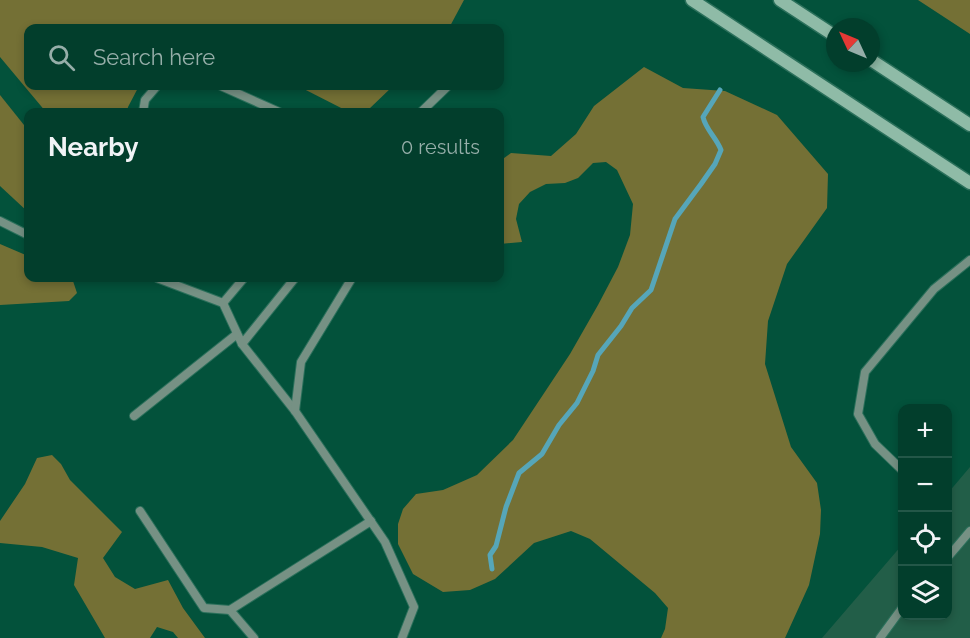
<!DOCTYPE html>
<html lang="en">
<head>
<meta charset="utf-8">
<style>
  body { margin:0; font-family:Raleway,sans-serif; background:#104938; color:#f1f3f6 }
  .controls { position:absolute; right:18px; bottom:18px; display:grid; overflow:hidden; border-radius:12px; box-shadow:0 3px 9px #0003 }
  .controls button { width:54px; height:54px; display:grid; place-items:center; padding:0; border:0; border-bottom:2px solid #235748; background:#023e2c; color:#f1f3f6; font:30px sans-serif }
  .compass { position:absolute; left:826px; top:18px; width:54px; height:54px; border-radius:50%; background:#023e2c; box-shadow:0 3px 9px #0003; rotate:314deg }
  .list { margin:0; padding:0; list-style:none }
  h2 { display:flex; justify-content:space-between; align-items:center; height:78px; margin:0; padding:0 24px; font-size:26px }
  h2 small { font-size:20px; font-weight:400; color:#96aea9 }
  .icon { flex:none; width:33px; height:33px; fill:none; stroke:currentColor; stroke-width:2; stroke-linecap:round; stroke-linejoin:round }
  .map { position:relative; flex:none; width:970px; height:638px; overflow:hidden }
  .search { position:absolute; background:#023e2c; box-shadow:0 3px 9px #0003; left:24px; top:24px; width:480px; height:66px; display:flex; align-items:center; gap:15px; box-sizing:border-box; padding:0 21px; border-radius:12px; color:#96aea9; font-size:22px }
  .panel { position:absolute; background:#023e2c; box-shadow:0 3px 9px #0003; left:24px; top:108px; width:480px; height:174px; border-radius:12px }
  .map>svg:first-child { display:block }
  .built { fill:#225e48 }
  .green { fill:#747035 }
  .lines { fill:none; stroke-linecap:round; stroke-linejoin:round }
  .stream { stroke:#56a6b9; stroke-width:5 }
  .lane-casing { stroke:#2b705b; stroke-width:10 }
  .secondary-casing { stroke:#2b705b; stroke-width:15 }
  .lane { stroke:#769184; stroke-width:8 }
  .secondary { stroke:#8fbba7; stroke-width:12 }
</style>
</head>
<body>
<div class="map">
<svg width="970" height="638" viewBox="0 0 970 638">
  <rect width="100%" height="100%" fill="#03523b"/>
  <polygon class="built" points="970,467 970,638 822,638 902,545 902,616 948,616 948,493"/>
  <g class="green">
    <polygon points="0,0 464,0 449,28 28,28 28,86 139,86 128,107 127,112 46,112 0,57"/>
    <polygon points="918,0 970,0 970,34"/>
    <polygon points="644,67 683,88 725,91 777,115 828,174 827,208 787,264 768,321 765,364 791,447 817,483 821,510 820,534 809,585 785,638 661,638 665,629 668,608 655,593 590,539 571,531 534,543 495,579 470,590 443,592 413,574 398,544 398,524 403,509 416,494 443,490 477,475 513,440 570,354 598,305 618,267 630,235 633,204 617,170 606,162 593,163 578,178 565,183 546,184 530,192 519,204 516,219 522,242 500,244 500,161 511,153 551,156 576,134 594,106"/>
    <polygon points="298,86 393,86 368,110 349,112"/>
    <polygon points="0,95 28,130 28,212 0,186"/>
    <polygon points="0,244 28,256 28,278 72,278 77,293 69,301 0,305"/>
    <polygon points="52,455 61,464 70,480 122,532 103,558 115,577 135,589 168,580 183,608 205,638 178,638 173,632 157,627 150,638 105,638 74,585 78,558 42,547 0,543 0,521 25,484 37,458"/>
  </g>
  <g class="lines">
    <path class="stream" d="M492 569 490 555 496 546 506 507 519 473 542 454 559 425 577 403 593 371 598 355 621 326 632 308 651 290 675 219 701 184 715 164 721 150C716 137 706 130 703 117L720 90"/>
    <g class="lane-casing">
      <g id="lane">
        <polyline points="221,86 279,112"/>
        <polyline points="143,112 145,100 157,86"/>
        <polyline points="421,112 448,86"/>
        <polyline points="0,221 28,235"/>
        <polyline points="157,278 223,303 242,344 295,411 385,542 414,607 402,638"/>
        <polyline points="223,303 244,278"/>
        <polyline points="242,344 295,278"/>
        <polyline points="295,411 301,362 352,278"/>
        <polyline points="134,416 237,334"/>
        <polyline points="902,470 875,444 858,414 865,372 934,289 970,260"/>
        <polyline points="140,511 204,608 230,610"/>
        <polyline points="948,557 970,531"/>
        <polyline points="254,638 230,610 371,521"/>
        <polyline points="880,638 902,608"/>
      </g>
    </g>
    <g class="secondary-casing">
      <g id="secondary">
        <polyline points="692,0 970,183"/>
        <polyline points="780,0 835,36"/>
        <polyline points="871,60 970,125"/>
      </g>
    </g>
    <use href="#lane" class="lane"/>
    <use href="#secondary" class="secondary"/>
  </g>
</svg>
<div class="controls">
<button>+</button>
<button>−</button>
<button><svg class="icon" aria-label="locate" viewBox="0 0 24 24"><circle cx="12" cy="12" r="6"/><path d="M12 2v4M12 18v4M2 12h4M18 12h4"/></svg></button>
<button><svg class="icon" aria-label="layers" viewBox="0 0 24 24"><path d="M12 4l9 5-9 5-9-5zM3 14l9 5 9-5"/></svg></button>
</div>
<svg class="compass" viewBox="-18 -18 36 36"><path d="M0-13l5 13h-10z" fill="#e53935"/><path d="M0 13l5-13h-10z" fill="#96aea9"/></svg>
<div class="search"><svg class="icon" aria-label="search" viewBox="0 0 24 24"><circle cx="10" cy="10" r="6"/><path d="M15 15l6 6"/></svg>Search here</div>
<section class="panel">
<h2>Nearby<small>0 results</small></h2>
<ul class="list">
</ul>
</section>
</div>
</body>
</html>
